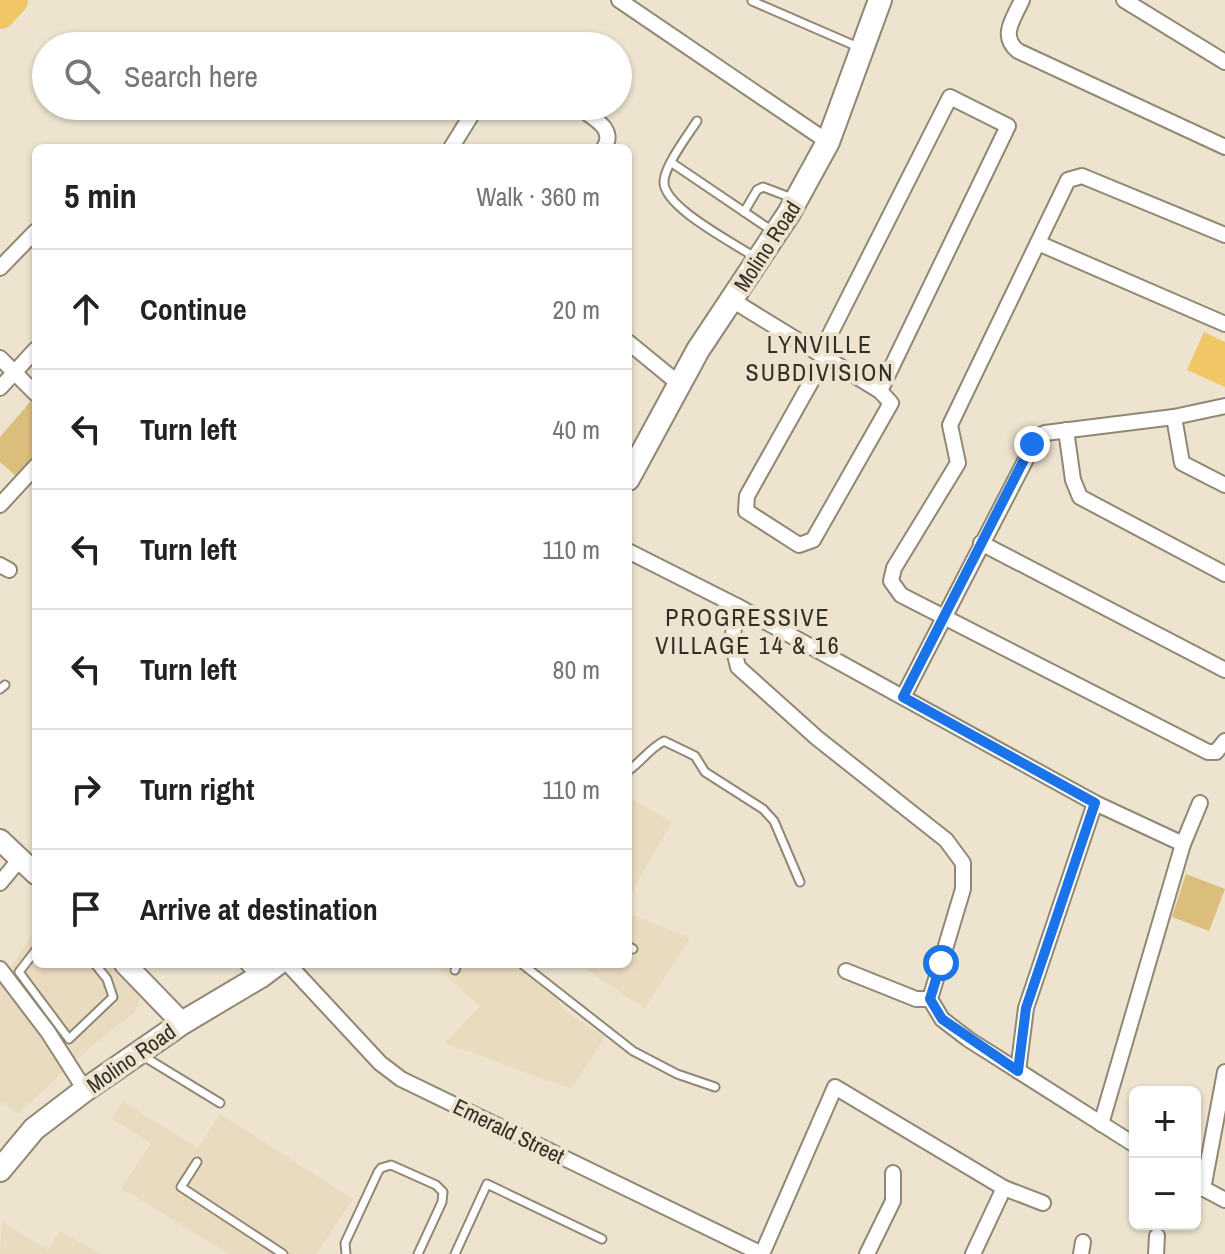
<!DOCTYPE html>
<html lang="en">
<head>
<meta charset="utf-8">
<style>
  body { margin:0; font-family:"Archivo Narrow",sans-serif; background:#f6f6f6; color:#222 }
  .controls { position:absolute; right:24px; bottom:24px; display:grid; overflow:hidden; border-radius:12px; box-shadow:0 2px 6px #0004 }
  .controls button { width:72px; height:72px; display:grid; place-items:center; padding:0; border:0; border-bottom:2px solid #e0e0e0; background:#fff; color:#222; font:40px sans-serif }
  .stop { position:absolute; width:24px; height:24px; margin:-18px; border:6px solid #1a73e8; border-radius:50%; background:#fff }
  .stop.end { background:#1a73e8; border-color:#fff; box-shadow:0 2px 8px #0008 }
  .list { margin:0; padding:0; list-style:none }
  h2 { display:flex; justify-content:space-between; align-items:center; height:104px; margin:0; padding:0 32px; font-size:34px }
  h2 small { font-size:26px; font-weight:400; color:#767676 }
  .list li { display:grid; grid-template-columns:52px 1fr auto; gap:24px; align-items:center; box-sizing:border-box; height:120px; padding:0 32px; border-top:2px solid #e0e0e0 }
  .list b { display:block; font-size:30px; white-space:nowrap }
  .list em { font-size:26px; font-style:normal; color:#767676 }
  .icon { flex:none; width:44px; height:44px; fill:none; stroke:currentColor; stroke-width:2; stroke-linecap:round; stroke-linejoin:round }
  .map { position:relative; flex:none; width:1225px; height:1254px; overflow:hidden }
  .search { position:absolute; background:#fff; box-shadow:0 2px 6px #0004; left:32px; top:32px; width:600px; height:88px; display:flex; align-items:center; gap:20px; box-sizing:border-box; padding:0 28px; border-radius:44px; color:#767676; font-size:30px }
  .panel { position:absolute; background:#fff; box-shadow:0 2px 6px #0004; left:32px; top:144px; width:600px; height:824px; border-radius:12px }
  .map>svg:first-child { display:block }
  .built { fill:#e9dbbf }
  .grass { fill:#dbbd7c }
  .water { fill:#f1c665 }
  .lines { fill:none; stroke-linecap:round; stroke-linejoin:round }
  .river { stroke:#f1c665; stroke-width:32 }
  .lane-casing { stroke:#908774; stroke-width:11 }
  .street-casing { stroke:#908774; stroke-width:18 }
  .secondary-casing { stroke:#908774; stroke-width:24 }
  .primary-casing { stroke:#908774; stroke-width:26 }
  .lane { stroke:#fff; stroke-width:7 }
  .street { stroke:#fff; stroke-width:14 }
  .secondary { stroke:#fff; stroke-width:20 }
  .primary { stroke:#fff; stroke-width:22 }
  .route { stroke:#1a73e8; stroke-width:10 }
  .labels { text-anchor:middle; stroke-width:8; stroke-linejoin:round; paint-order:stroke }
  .street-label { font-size:22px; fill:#332f27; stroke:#ede3cf }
  .neighbourhood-label { font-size:24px; letter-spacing:2px; fill:#332f27; stroke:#ede3cf }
</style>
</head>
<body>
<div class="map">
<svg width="1225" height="1254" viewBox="0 0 1225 1254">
  <rect width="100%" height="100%" fill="#ede3cf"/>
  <g class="built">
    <polygon points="628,797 672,822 628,898"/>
    <polygon points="628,913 690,938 645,1008 577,964 628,964"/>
    <polygon points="36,928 36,964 116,964 136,986 140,999 135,1012 89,1048 18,1114 0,1101 0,984"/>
    <polygon points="434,964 524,964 543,979 565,1011 605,1037 571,1089 445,1043 480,1007"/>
    <polygon points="122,1101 198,1148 220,1114 353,1199 316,1254 229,1254 121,1188 151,1143 112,1119"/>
    <polygon points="2,1222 48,1250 60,1231 101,1254 0,1254"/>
  </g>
  <g class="grass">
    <polygon points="31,401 36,406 36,453 16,476 0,462 0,437"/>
    <polygon points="1186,874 1225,889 1209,931 1172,917"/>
  </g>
  <polygon class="water" points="1204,332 1225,342 1225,387 1187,370"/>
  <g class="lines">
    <polyline class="river" points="0,13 12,0"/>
    <g class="lane-casing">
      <g id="lane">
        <polyline points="752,1 858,47"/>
        <path d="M697 121C688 135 665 165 664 181 662 207 736 244 756 258"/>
        <polyline points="672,163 774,232"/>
        <polyline points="744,212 757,190 763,187 792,198"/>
        <polyline points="0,689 5,685"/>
        <path d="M628 771C642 761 649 749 664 741L695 756 705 772 763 809 774 821 800 882"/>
        <polyline points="628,946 633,949"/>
        <polyline points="36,950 19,972 69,1039 113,997 107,979 95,964"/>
        <polyline points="522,964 633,1051 677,1074 715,1087"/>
        <polyline points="455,970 457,964"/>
        <polyline points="143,1056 220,1103"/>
        <polyline points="197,1162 181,1187 283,1254"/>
        <polyline points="346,1254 345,1243 378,1172 381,1168 391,1165 436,1185 443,1192 442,1202 418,1254"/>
        <polyline points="455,1254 487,1184 602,1239"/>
      </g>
    </g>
    <g class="street-casing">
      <g id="street">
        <polyline points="619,0 828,142"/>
        <path d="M1022 0C1014 18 999 36 1018 51L1225 147"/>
        <polyline points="1124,0 1225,62"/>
        <path d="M577 106C591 117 617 128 604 148"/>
        <polyline points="451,148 477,106"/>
        <polyline points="1225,235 1082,176 1068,180 950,425 958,463 894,568 891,581 901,595 1208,752 1216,752 1225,741"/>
        <polyline points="1038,243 1225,324"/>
        <polyline points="0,268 36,231"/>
        <polyline points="732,300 880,391 891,403 813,540 799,545 746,511 747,496 825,357"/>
        <polyline points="628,342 678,383"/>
        <polyline points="820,354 950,97 1008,126 880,391"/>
        <polyline points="0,358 36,394"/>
        <polyline points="0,388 36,349"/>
        <polyline points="1174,417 1182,463 1225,485"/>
        <polyline points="1066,430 1073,480 1080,497 1225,574"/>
        <polyline points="0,505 36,466"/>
        <polyline points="981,543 1225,670"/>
        <polyline points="628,551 737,606 1095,803 1183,844 1101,1124"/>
        <polyline points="0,565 9,570"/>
        <polyline points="737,606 732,642 738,667 817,738 946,840 963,863 963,889 930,999 942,1019 968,1039 1135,1145"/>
        <polyline points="903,697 1038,436 1045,433 1174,417 1225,406"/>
        <polyline points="1183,844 1200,803"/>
        <polyline points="0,883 20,859"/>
        <polyline points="248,964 261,976"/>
        <polyline points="288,964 380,1063 401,1079 762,1254 835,1087 1004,1188 1043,1203"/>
        <polyline points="0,969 48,1032 85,1090"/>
        <polyline points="846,971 916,999 930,999"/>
        <polyline points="1018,1071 1026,1008 1095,803"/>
        <polyline points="1195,1184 1225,1200"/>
        <polyline points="1203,1189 1225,1072"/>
        <polyline points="867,1254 893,1201 893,1173"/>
        <polyline points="973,1254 1004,1188"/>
        <polyline points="1081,1254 1083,1242"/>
        <polyline points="1156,1254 1157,1236"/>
      </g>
    </g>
    <g class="secondary-casing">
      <g id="secondary">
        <polyline points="0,840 36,874"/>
        <polyline points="125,964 182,1023"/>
      </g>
    </g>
    <g class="primary-casing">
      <g id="primary">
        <polyline points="628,479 698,350 789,213 828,142 880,0"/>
        <polyline points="0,1170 34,1129 85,1090 182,1023 261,976 277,964"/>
      </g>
    </g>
    <use href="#lane" class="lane"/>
    <use href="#street" class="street"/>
    <use href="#secondary" class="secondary"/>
    <use href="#primary" class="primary"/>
  </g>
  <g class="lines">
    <polyline class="route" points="941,963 930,999 942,1019 1018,1071 1026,1008 1095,803 903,697 1032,444"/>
  </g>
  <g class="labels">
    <g class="street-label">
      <text transform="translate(767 246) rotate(-57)" y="8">Molino Road</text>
      <text transform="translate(131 1058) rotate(-35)" y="8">Molino Road</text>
      <text transform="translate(509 1131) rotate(26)" y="8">Emerald Street</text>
    </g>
    <g class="neighbourhood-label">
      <text x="820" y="353">LYNVILLE<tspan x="820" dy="28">SUBDIVISION</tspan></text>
      <text x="748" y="626">PROGRESSIVE<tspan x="748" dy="28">VILLAGE 14 &amp; 16</tspan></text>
    </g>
  </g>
</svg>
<div class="controls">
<button>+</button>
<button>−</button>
</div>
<div class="stop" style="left:941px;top:963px"></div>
<div class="stop end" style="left:1032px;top:444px"></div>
<div class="search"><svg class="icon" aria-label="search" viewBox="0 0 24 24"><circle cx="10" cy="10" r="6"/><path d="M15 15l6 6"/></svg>Search here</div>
<section class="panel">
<h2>5 min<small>Walk · 360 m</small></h2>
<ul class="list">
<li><svg class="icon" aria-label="ahead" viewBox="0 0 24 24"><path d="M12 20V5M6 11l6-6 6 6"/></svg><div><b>Continue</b></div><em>20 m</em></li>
<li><svg class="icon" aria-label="left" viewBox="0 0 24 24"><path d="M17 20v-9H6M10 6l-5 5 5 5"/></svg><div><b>Turn left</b></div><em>40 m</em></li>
<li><svg class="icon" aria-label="left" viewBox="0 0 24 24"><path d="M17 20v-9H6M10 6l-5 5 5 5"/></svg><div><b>Turn left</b></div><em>110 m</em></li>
<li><svg class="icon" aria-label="left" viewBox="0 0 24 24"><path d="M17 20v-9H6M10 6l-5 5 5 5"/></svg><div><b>Turn left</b></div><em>80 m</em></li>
<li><svg class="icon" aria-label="right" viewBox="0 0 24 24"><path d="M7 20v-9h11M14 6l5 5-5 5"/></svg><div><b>Turn right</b></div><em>110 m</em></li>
<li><svg class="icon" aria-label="arrive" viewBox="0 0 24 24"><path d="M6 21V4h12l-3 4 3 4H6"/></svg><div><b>Arrive at destination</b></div></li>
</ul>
</section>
</div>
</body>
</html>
